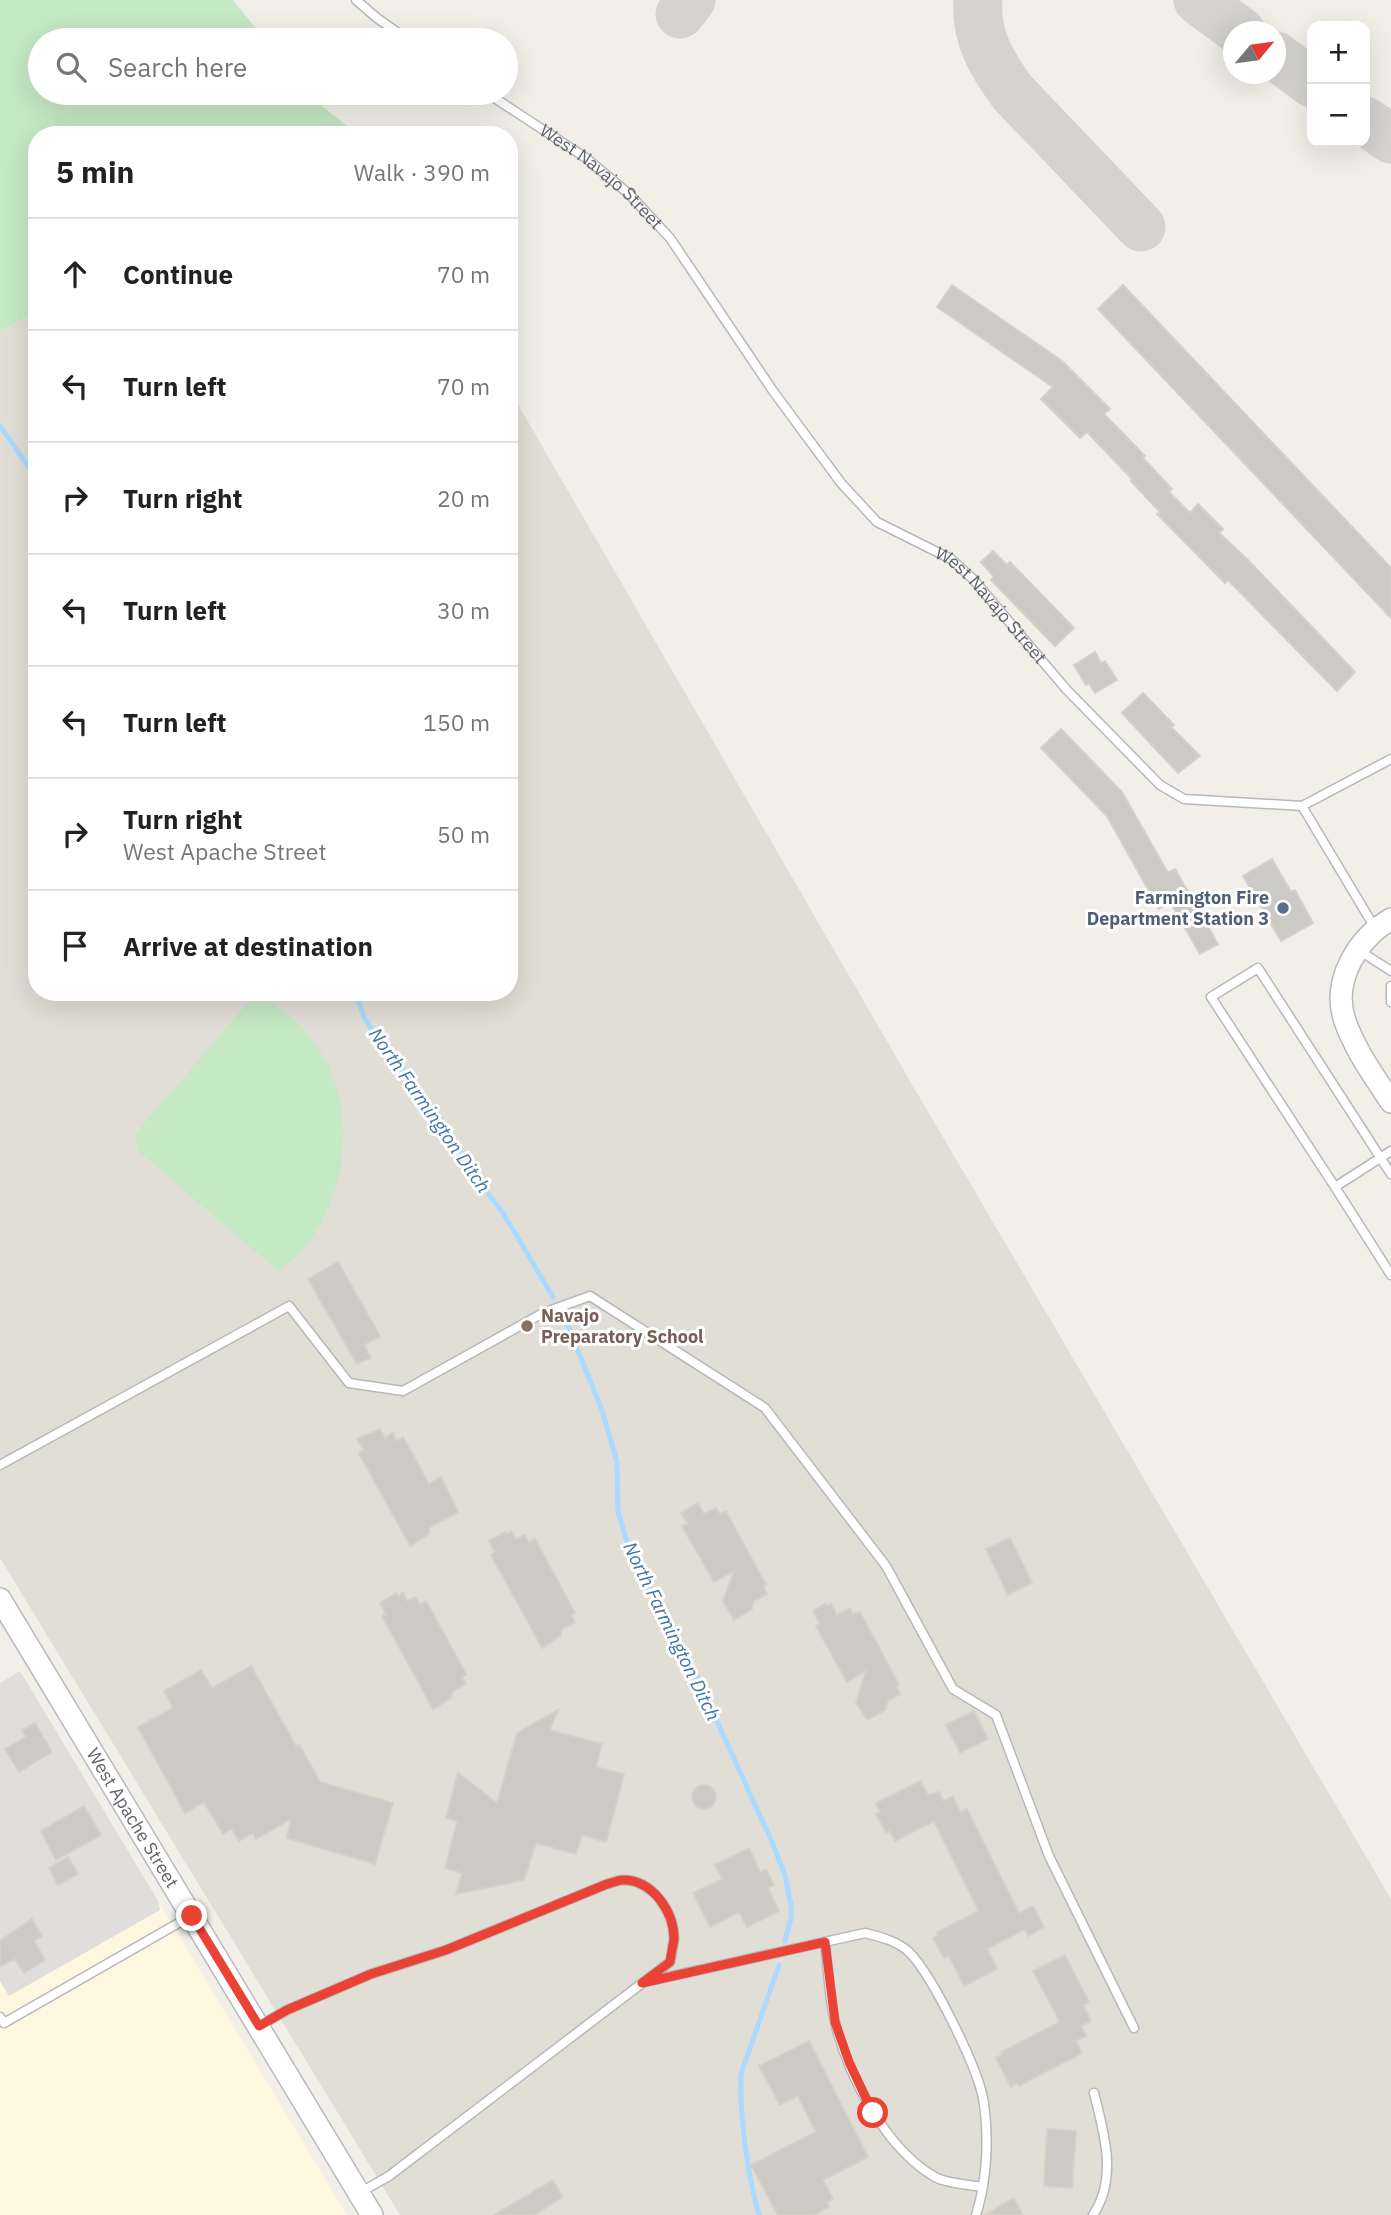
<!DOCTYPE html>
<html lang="en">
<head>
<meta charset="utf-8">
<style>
  body { margin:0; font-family:"IBM Plex Sans",sans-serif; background:#f2f2f2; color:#222 }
  .controls { position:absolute; right:21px; top:21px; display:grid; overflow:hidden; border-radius:14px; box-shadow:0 7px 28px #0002 }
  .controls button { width:63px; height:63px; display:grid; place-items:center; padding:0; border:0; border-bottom:2px solid #e0e0e0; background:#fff; color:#222; font:35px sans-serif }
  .compass { position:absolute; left:1223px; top:21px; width:63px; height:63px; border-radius:50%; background:#fff; box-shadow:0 7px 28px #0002; rotate:61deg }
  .stop { position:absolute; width:21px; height:21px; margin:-16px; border:5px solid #ea4335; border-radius:50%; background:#fff }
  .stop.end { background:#ea4335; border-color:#fff; box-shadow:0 2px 7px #0008 }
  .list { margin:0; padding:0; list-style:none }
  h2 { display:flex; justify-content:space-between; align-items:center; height:91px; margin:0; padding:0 28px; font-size:30px }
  h2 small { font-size:23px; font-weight:400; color:#767676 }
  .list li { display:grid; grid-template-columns:46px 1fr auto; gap:21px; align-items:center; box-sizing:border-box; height:112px; padding:0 28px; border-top:2px solid #e0e0e0 }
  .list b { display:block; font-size:26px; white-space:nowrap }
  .list p { margin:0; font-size:23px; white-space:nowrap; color:#767676 }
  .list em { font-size:23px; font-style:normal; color:#767676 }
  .icon { flex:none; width:38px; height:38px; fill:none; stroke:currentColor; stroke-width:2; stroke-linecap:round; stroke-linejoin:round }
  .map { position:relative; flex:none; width:1391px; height:2215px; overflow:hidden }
  .search { position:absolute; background:#fff; box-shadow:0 7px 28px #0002; left:28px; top:28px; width:490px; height:77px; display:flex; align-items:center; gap:18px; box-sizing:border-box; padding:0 24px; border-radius:38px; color:#767676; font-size:26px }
  .panel { position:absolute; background:#fff; box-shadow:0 7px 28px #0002; left:28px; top:126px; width:490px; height:875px; border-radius:28px }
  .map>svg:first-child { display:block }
  .commercial { fill:#fef7e0 }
  .industrial { fill:#e0deda }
  .education { fill:#e1ded6 }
  .green { fill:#c5e8c5 }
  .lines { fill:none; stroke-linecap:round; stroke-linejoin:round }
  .stream { stroke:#aadaff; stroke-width:5 }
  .taxiway { stroke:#d4d3d0; stroke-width:49 }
  .building { fill:#cccac5; stroke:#d6d1c6; stroke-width:2 }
  .lane-casing { stroke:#b5b8bc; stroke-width:11 }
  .secondary-casing { stroke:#b6babf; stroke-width:24 }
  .lane { stroke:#fff; stroke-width:8 }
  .secondary { stroke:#fff; stroke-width:21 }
  .route { stroke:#ea4335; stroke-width:9 }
  .service-dot { fill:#5c6f8a; stroke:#fff; stroke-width:2.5 }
  .education-dot { fill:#8d6e63; stroke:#fff; stroke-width:2.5 }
  .labels { text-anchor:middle; stroke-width:6; stroke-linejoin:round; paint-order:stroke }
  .street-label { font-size:18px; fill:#5f6368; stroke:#fff }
  .service-label { font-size:18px; font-weight:bold; fill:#4e5e75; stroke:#fff; text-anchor:end }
  .education-label { font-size:18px; font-weight:bold; fill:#785e54; stroke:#fff; text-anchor:start }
  .water-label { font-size:19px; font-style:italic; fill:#4174aa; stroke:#fff }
</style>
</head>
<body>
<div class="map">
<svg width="1391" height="2215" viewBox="0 0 1391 2215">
  <rect width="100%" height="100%" fill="#f1efe8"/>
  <polygon class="commercial" points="158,1901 347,2215 0,2215 0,1981 9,1995 159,1908"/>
  <polygon class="industrial" points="20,1671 158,1901 160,1910 9,1996 0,1981 0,1683"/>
  <polygon class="education" points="37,312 37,992 509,992 509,389 917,1093 1391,1899 1391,2215 400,2215 0,1558 0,331"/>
  <g class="green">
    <polygon points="0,0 233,0 265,40 40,40 40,93 306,93 358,135 37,135 37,312 0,331"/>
    <path d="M257 992C278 1007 297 1020 313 1041 360 1103 349 1192 303 1250 296 1258 286 1264 278 1271L138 1151 135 1134Z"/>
  </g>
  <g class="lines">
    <g class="stream">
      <polyline points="0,426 37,479"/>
      <polyline points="355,992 364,1017 372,1030 441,1120 478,1180 503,1213 553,1297"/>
      <polyline points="564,1316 603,1413 617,1462 618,1511 628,1546 691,1664 772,1842 785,1875 791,1906 791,1918 785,1941"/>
      <path d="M759 2215C748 2177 739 2113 741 2074L779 1965"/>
    </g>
    <g class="taxiway">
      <path d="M978 0C975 36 992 65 1013 93L1141 227"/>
      <polyline points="1198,0 1241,32"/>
      <polyline points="680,14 691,0"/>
      <polyline points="1276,56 1312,83"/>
      <polyline points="1365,121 1391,139"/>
    </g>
  </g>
  <g class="building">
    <polygon points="952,285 1062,361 1110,409 1104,414 1145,456 1143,458 1172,489 1169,492 1190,513 1198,504 1223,529 1219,533 1248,560 1355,672 1337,691 1228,580 1225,583 1157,514 1160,512 1131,481 1132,479 1087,432 1080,438 1041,399 1053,387 937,307"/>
    <polygon points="1123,285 1391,568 1391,618 1098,309"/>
    <polygon points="993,551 1007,565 1010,562 1074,628 1055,646 991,580 994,577 981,562"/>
    <polygon points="1095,652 1101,663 1105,661 1117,680 1095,693 1089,683 1086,685 1074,665"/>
    <polygon points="1143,693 1174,725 1171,727 1200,756 1178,773 1122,713"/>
    <polygon points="1061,729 1122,792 1168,873 1175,869 1218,944 1200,954 1170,902 1159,909 1107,816 1041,748"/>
    <polygon points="1272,859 1291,892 1295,890 1313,923 1281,941 1243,876"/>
    <polygon points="338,1262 380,1336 364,1345 371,1358 357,1364 308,1279"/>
    <polygon points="380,1429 385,1438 393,1433 397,1441 403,1437 429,1484 441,1477 458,1512 430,1527 429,1534 410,1546 359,1453 364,1450 357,1439"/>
    <polygon points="698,1503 704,1514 716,1508 720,1514 726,1511 766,1585 763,1586 767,1594 754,1601 752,1609 734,1620 723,1601 734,1571 714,1582 682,1526 688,1524 681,1513"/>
    <polygon points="511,1531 516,1539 525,1535 529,1543 535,1539 575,1613 571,1615 575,1622 562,1629 560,1636 542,1648 491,1555 495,1552 489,1541 505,1532 506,1534"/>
    <polygon points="1010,1538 1032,1583 1008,1595 986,1549"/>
    <polygon points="396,1593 398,1596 403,1593 407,1601 415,1597 420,1604 426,1601 466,1674 462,1677 466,1684 453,1691 451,1698 433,1709 382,1616 386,1614 380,1603"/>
    <polygon points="825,1604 826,1606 831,1604 837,1615 850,1608 853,1614 860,1612 899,1685 896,1686 900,1694 888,1701 885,1710 867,1720 856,1702 866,1671 847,1682 816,1626 820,1624 813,1611"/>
    <polygon points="251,1666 296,1746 299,1744 320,1782 393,1803 375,1864 287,1838 291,1819 256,1839 253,1833 239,1841 232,1829 223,1834 204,1802 185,1813 138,1727 173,1708 164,1691 201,1670 212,1688"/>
    <polygon points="558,1710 550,1730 602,1744 596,1767 624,1774 606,1842 582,1835 576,1854 536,1843 524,1880 456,1894 462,1873 445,1868 457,1821 446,1818 458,1773 497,1803 517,1733"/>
    <polygon points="974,1711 988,1739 960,1753 946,1725"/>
    <polygon points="35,1723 52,1752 19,1772 5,1749 26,1737 22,1730"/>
    <polygon points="920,1781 928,1795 939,1792 943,1801 953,1796 960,1812 967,1809 1019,1913 1033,1906 1044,1927 1028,1936 1025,1929 987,1949 997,1969 964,1986 949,1956 944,1958 933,1938 938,1935 937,1932 979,1911 934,1821 895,1841 890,1831 886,1833 876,1814 880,1812 876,1803"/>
    <circle cx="704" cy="1797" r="12"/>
    <polygon points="84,1806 101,1835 56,1860 41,1831"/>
    <polygon points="749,1848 760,1872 766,1869 774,1885 768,1888 779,1911 747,1927 739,1912 710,1927 693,1893 723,1879 715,1865"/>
    <polygon points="68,1857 78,1874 58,1885 49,1868"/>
    <polygon points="32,1919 42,1936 34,1941 45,1960 24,1973 15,1959 0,1966 0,1941"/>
    <polygon points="1065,1955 1089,2002 1083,2005 1091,2021 1081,2026 1086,2036 1076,2041 1082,2053 1019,2086 1017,2083 1011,2087 996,2058 1003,2054 1001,2052 1060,2022 1033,1971"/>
    <polygon points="809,2041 868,2157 823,2180 833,2199 827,2202 829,2207 814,2215 778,2215 751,2165 816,2132 798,2096 780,2105 759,2066"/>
    <polygon points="1047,2129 1076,2131 1072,2188 1044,2186"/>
    <polygon points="553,2180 563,2197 534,2215 494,2215"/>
    <polygon points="1014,2198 1023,2215 985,2215"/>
  </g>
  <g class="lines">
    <g class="lane-casing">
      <g id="lane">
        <polyline points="356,0 377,18 408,40"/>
        <path id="s1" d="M487 93 586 158 629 194 670 238 773 391 841 483 877 522 951 559 973 579 1066 689 1160 785 1184 799 1302 806"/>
        <polyline points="1302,806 1375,928"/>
        <polyline points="1302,806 1391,759"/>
        <polyline points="1360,951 1391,971"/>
        <polyline points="1391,986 1391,1002"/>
        <polyline points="1391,1151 1335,1187 1391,1275"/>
        <polyline points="1335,1187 1211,997 1258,968 1391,1174"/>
        <polyline points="0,1465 289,1306 349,1383 403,1391 543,1313 590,1296 765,1408 886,1566 953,1689 996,1715 1049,1856 1134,2028"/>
        <path d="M825 1942C828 1968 829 1997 835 2022 848 2076 886 2149 935 2177 947 2184 968 2184 982 2187"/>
        <path d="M645 1982 865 1933C881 1937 897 1941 909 1952 932 1975 980 2071 984 2104 989 2139 987 2181 976 2215"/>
        <polyline points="0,2017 4,2023 189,1917"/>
        <path d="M259 2026 287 2010 371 1974 446 1950 607 1884C612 1883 618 1880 623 1880 653 1880 674 1912 674 1939 673 1946 672 1954 670 1962L389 2176 361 2192"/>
        <path d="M1093 2215C1118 2178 1104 2133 1094 2093"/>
      </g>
    </g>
    <g class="secondary-casing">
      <g id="secondary">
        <path d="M1391 919C1358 938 1331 981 1345 1021 1355 1050 1374 1076 1391 1102"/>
        <path id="s2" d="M0 1599 372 2215"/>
      </g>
    </g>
    <use href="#lane" class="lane"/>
    <use href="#secondary" class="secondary"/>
  </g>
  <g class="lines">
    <path class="route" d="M192 1916 259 2026 287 2010 371 1974 446 1950 607 1884C612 1883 618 1880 623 1880 653 1880 674 1912 674 1939 673 1946 671 1954 670 1962L642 1983 825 1942 835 2022 849 2062 873 2113"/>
  </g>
  <circle class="service-dot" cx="1283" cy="908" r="7"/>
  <circle class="education-dot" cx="527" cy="1326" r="7"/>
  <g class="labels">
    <g class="street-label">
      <text dy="6" stroke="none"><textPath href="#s1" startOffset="142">West Navajo Street</textPath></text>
      <text dy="6" stroke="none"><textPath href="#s1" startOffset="730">West Navajo Street</textPath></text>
      <text dy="6" stroke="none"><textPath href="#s2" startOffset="256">West Apache Street</textPath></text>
    </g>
    <g class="service-label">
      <text x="1269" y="904">Farmington Fire<tspan x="1269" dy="21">Department Station 3</tspan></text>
    </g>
    <g class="education-label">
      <text x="541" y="1322">Navajo<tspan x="541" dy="21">Preparatory School</tspan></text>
    </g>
    <g class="water-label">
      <text transform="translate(430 1110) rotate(55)" y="7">North Farmington Ditch</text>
      <text transform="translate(672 1631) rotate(64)" y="7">North Farmington Ditch</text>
    </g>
  </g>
</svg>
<div class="controls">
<button>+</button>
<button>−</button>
</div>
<svg class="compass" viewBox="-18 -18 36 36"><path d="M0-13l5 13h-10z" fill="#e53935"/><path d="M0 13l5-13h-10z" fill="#767676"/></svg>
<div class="stop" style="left:873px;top:2113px"></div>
<div class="stop end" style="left:192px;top:1916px"></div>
<div class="search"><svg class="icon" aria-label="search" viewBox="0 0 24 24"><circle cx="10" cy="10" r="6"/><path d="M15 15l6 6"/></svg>Search here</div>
<section class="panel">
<h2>5 min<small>Walk · 390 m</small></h2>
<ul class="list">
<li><svg class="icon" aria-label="ahead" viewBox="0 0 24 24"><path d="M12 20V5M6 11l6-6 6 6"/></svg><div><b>Continue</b></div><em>70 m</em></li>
<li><svg class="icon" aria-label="left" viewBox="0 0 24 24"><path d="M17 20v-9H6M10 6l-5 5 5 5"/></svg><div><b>Turn left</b></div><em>70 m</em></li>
<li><svg class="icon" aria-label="right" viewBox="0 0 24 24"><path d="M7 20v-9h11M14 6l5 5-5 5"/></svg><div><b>Turn right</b></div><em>20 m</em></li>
<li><svg class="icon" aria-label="left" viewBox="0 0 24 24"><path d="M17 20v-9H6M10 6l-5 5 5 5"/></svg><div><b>Turn left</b></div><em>30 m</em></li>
<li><svg class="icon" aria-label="left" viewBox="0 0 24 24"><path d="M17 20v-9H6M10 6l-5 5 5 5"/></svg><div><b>Turn left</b></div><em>150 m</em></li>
<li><svg class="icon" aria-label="right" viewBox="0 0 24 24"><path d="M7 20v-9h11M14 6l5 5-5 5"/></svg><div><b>Turn right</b><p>West Apache Street</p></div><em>50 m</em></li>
<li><svg class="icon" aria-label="arrive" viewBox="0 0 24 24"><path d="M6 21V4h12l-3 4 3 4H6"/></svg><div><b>Arrive at destination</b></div></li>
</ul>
</section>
</div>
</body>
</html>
